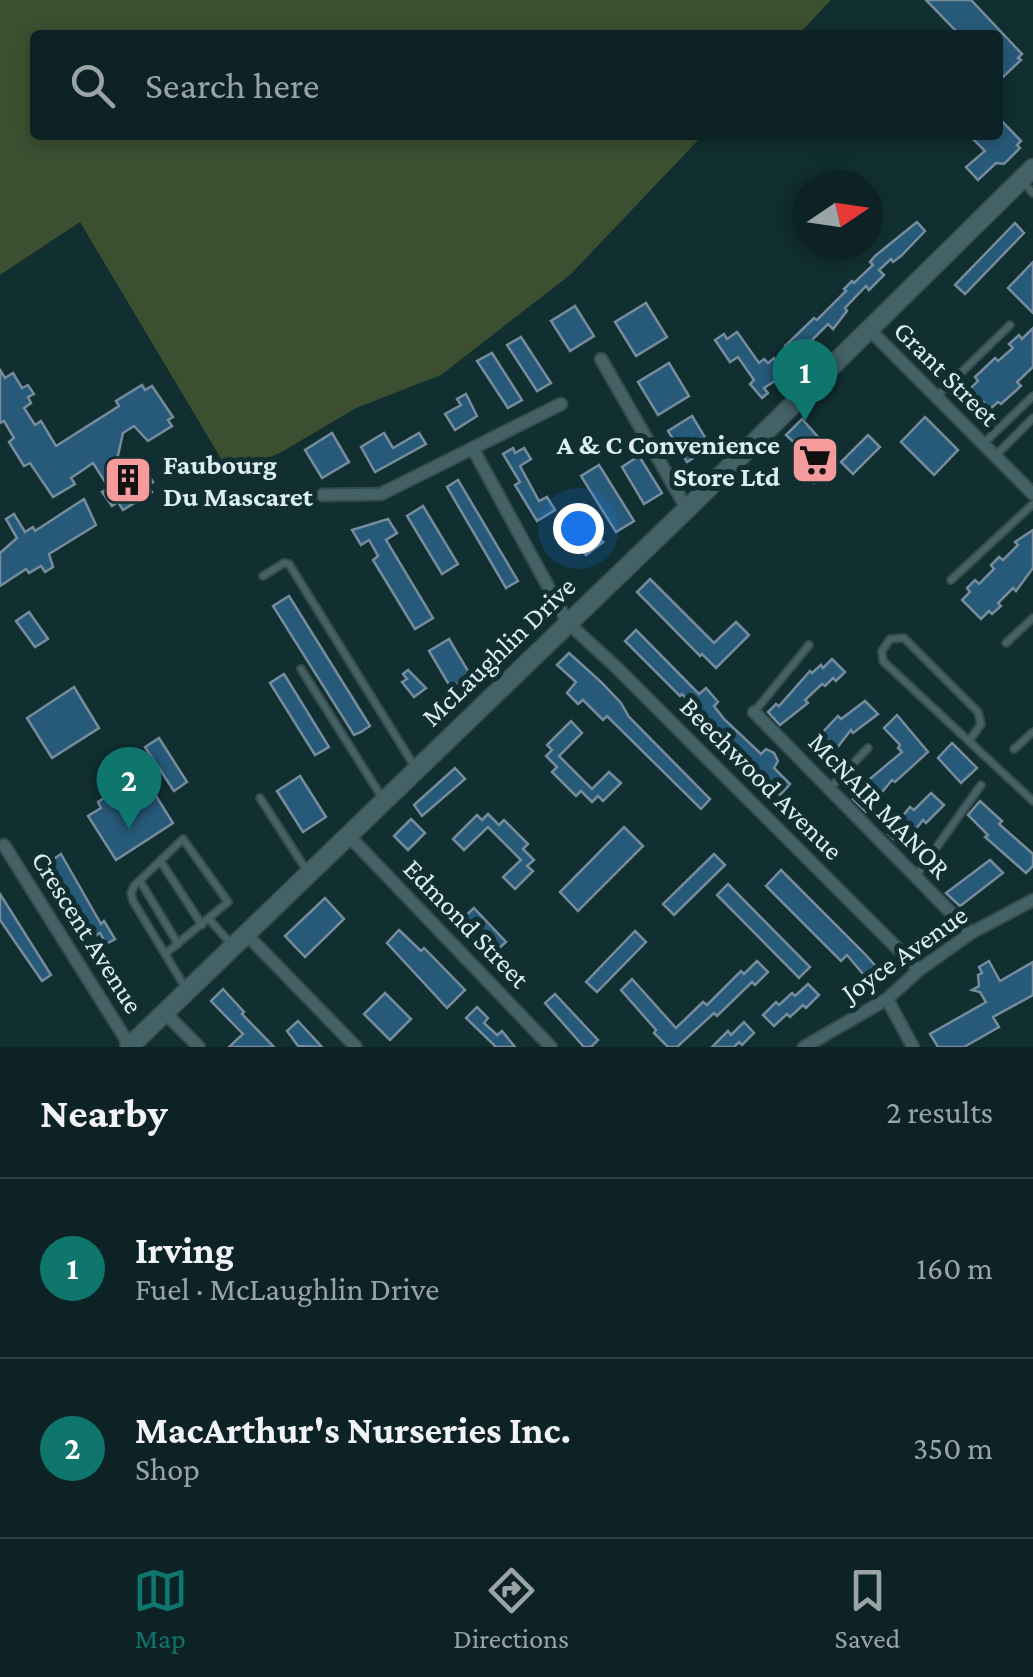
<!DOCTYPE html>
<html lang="en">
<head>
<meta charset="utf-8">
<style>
  body { margin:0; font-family:"Crimson Pro",serif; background:#1b2f32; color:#f1f3f6 }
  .compass { position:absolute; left:793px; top:170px; width:90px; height:90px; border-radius:50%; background:#0d2225; box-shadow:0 5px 15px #0003; rotate:77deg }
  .you { position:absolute; left:578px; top:528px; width:35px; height:35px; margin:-25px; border:8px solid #fff; border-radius:50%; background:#1a73e8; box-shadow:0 0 0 15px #1a73e833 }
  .badge { display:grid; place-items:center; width:65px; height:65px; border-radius:50%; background:#0f766e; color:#fff; font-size:32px; font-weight:700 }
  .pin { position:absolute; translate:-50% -82px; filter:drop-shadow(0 2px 5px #0008) }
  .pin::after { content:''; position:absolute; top:52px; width:35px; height:30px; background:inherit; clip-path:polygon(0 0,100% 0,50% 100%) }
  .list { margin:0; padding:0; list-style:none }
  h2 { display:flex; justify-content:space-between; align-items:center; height:130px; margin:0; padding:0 40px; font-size:42px }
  h2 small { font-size:32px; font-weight:400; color:#9aa4a7 }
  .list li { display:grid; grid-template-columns:65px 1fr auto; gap:30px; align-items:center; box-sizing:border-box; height:180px; padding:0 40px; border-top:2px solid #2d3f42 }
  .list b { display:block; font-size:38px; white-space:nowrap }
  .list p { margin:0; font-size:32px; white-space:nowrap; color:#9aa4a7 }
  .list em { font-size:32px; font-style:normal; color:#9aa4a7 }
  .icon { flex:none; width:55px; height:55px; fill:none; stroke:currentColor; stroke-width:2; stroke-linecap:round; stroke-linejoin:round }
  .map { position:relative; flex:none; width:1033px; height:1047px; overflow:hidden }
  .search { position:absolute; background:#0d2225; box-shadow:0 5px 15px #0003; left:30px; right:30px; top:30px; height:110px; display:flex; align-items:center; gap:25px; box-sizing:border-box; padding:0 35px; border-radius:10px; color:#9aa4a7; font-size:38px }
  .sheet { height:490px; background:#0d2225 }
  nav { display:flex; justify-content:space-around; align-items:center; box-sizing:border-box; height:140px; border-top:2px solid #2d3f42; background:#0d2225; font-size:28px; color:#9aa4a7 }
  nav a { display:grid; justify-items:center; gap:5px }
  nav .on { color:#0f766e }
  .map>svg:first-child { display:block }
  .green { fill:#3c4f31 }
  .building { fill:#275979; stroke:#768c9c; stroke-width:2.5 }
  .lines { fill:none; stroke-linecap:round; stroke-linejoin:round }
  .lane-casing { stroke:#354a4d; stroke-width:10 }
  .street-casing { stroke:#354a4d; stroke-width:15 }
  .secondary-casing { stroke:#354a4d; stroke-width:21 }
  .lane { stroke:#446165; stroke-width:6 }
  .street { stroke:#446165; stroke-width:11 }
  .secondary { stroke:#446165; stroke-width:18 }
  .labels { text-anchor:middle; stroke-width:10; stroke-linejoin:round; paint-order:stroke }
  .street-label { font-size:28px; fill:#ddeef0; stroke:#112e31 }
  .poi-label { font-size:28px; font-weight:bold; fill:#ddeef0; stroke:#112e31; text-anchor:end }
</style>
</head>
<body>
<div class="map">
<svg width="1033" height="1047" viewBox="0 0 1033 1047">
  <rect width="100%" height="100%" fill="#112e31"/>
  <polygon class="green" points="0,0 831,0 798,35 35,35 35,135 703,135 570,275 441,375 356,408 280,453 229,472 80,222 0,275"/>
  <g class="building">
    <polygon points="926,0 971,0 1022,54 1018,58 1021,60 1003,77 998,71 998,35 960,35"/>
    <polygon points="998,117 1021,141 1017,145 1020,148 1004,164 996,163 978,180 966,167 985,151 969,135 998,135"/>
    <polygon points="917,222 925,231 901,256 893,262 891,259 879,270 884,275 869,290 866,286 845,308 847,311 833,329 828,324 805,347 809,351 799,361 785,346 814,318 817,320 846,291 844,289 852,281 854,283 873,265 870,262 875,256"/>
    <polygon points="1015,223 1024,233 965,294 955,285"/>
    <polygon points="1033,262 1033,313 1008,288"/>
    <polygon points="646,303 667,337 636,356 615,322"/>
    <polygon points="575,306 594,336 570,351 551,321"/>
    <polygon points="1033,328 1033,367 1017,382 1021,386 1001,404 998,402 990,409 970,389 978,381 975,377 995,358 998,361 1013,348 1009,344 1019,335 1022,339"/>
    <polygon points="737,332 759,363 764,359 768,363 774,358 786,374 764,388 768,393 762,398 750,384 754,380 738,357 730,362 715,340 724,334 727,339"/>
    <polygon points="521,337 551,383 537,391 507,345"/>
    <polygon points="492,353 522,400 508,408 477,361"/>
    <polygon points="669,363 689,396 658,415 638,382"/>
    <polygon points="0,370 5,378 13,373 22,388 28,385 34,394 28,397 31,403 24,408 35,425 41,421 56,446 119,406 116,401 142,385 145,390 152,386 173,417 168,420 172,426 148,441 134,426 123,433 117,460 123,470 134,462 138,468 142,465 153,482 148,486 152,492 123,510 118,502 112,506 102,492 109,488 93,463 71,478 75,484 53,497 30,463 24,466 9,442 14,438 4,421 0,423"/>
    <polygon points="466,394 477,416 455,430 445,414 461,405 457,399"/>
    <polygon points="692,416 711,447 687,462 668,431"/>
    <polygon points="925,417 958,450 934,475 901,442"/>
    <polygon points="802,419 834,455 822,467 827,472 814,483 796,465 806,454 786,435"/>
    <polygon points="332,433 349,462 322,478 305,450"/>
    <polygon points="384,433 393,448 419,433 426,444 375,472 361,447"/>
    <polygon points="868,435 880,447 853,474 841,462"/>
    <polygon points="513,448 515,453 524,448 531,459 520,466 539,501 547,497 555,510 537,521 515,485 520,482 503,454"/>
    <polygon points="639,456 662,493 644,504 622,467"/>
    <polygon points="599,465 634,521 616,532 581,476"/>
    <polygon points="458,480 518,581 506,588 447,487"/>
    <polygon points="84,499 96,525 49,554 53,567 45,572 41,566 29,573 26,569 0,586 0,553 17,538 6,519 14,514 25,532 33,527 35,531"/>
    <polygon points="423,506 458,564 442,574 407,516"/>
    <polygon points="388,519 397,533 386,540 433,618 415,629 373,560 378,556 369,540 361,545 352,530"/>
    <polygon points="586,522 603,542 586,555 578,545 586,537 579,529"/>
    <polygon points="1033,530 1033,568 1016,591 1013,588 998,603 1001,606 992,614 989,611 981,619 962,600 970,592 967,588 975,580 979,584 994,569 991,565 999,557 1003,560 1018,545 1015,542"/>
    <polygon points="650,579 714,643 736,622 749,635 716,668 702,654 700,656 637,592"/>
    <polygon points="289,596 370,726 361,732 354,735 273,606"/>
    <polygon points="29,612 48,639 35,647 16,621"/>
    <polygon points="636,630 699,694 706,688 718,702 714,706 724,719 761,754 766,749 774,753 778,761 774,768 790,784 780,795 746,767 742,757 682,694 680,696 625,641"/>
    <polygon points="449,639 471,676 451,688 429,651"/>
    <polygon points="569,653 601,682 621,703 629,717 710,799 701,809 607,716 603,720 583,700 578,704 567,693 576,682 557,665"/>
    <polygon points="832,659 845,672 836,681 833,678 825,686 822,684 805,700 808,703 780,725 768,712 776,704 779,706 810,671 812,673 821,665 823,668"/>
    <polygon points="408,670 426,688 414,697 402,682 407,679 403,674"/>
    <polygon points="284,674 329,747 315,755 270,683"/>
    <polygon points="74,687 99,728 52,758 27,718"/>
    <polygon points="865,701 878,714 853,733 851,730 829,758 815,744 823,736 821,734 838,716 841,719"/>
    <polygon points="897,715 928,752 895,782 892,780 866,812 853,799 862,791 859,788 902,752 898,748 900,745 884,728"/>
    <polygon points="571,721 582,733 559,756 592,789 609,772 621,783 603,801 598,796 592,802 581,791 576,796 552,772 557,767 546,756 552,750 547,745"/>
    <polygon points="159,738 187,782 174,791 145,747"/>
    <polygon points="952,743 977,768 961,783 938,758"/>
    <polygon points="455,768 465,779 422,816 414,805"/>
    <polygon points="300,776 326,817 303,832 277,791"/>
    <polygon points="136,778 140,783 146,780 173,823 116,860 88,816 101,808 98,802"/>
    <polygon points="931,793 944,805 926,823 923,820 902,847 888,834 910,807 914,810"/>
    <polygon points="980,801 1002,821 999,824 1033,854 1033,866 1026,873 985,837 988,835 968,815"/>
    <polygon points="488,814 499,825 504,820 528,844 523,849 534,860 527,866 533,871 515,889 503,877 521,860 488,827 464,850 453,839 477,815 482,820"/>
    <polygon points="411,819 425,833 408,850 394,836"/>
    <polygon points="624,827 643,846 578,911 560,892"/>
    <polygon points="61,854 101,924 104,921 115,939 106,944 100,933 95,936 49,862"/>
    <polygon points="714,854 725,865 674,915 663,904"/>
    <polygon points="990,860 1003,873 960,906 946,893"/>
    <polygon points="781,870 865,954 879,970 868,980 847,955 841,961 766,886"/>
    <polygon points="728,884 810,967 799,978 717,895"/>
    <polygon points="0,894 51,975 42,981 0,920"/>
    <polygon points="325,898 344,919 305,957 285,936"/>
    <polygon points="474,908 506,942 497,950 465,916"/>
    <polygon points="399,930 421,951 424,948 465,990 447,1008 387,943"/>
    <polygon points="635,931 646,942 597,992 586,982"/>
    <polygon points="757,961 768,972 755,985 752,982 717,1016 714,1013 677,1047 668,1047 654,1033 656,1030 621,990 632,979 676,1028 703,1002 707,1005 741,971 744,974"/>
    <polygon points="989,961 1000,981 1033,962 1033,995 993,1017 999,1027 964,1047 938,1047 930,1034 986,1002 980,992 972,990 979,986 978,975 982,973 979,967"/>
    <polygon points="808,984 819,995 806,1008 803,1005 790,1017 787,1014 774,1026 763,1015 776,1002 779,1005 792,993 795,996"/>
    <polygon points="223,989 244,1012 242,1014 274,1047 229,1047 243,1034 211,1001"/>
    <polygon points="385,993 411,1019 390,1040 364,1014"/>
    <polygon points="555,994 598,1040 591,1047 584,1047 545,1003"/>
    <polygon points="477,1007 488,1018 484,1023 497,1035 502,1031 515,1047 496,1047 466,1018"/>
    <polygon points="298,1021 322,1047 298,1046 287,1031"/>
    <polygon points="744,1022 754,1033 742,1045 739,1042 734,1047 712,1047 728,1031 731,1035"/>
  </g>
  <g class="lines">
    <g class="lane-casing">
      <g id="lane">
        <polyline points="1022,181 1033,193"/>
        <polyline points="937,396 1010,325"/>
        <polyline points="984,443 1033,396"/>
        <polyline points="996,455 1033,418"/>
        <polyline points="263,576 284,563 289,564 415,767"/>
        <polyline points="951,580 1033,504"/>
        <polyline points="1006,643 1033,618"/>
        <polyline points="301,669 383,799"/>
        <polyline points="755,711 809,645"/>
        <polyline points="969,741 981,724 978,712 904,638 890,639 882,651 883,661 1033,801"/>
        <polyline points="1014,749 1033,732"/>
        <polyline points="830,788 868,748"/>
        <polyline points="260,798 307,871"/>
        <polyline points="161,862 202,925"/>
        <polyline points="916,876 981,785"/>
        <polyline points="140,881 178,944"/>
        <polyline points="209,919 232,945"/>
        <polyline points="165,954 228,902 183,839 134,886 131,893 133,901 185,987"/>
      </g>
    </g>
    <g class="street-casing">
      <g id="street">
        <polyline points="869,329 1033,494"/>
        <polyline points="601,359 687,509"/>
        <polyline points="473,449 568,623 615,666 919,970"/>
        <polyline points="323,495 381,494 561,404"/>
        <polyline points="754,712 971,933"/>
        <polyline points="347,834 551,1047"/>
        <polyline points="4,845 130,1046"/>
        <polyline points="246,934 356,1047"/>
        <polyline points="887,999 913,1047"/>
        <polyline points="163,1011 199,1047"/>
        <polyline points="804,1047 887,999 919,970 971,933 1033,900"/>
      </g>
    </g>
    <g class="secondary-casing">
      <polyline id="secondary" points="129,1047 687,509 1033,168"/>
    </g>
    <use href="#lane" class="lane"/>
    <use href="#street" class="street"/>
    <use href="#secondary" class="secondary"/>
  </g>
  <defs>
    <g id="supermarket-square" transform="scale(2.5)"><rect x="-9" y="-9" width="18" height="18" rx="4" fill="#f59b9c" stroke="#112e31"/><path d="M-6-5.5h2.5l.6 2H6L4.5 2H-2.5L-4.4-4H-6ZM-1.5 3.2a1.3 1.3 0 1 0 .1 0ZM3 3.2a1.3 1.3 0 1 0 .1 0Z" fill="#111"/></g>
    <g id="building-square" transform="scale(2.5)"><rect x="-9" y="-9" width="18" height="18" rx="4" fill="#f59b9c" stroke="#112e31"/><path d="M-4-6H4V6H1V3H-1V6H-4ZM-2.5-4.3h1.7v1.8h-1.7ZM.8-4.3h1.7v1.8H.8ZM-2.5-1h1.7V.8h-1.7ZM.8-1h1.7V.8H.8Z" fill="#111"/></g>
  </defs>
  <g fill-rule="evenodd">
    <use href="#supermarket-square" x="815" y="460"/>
    <use href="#building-square" x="128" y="480"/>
  </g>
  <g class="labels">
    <g class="street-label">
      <text transform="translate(947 373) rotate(45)" y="10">Grant Street</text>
      <text transform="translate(498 651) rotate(-44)" y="10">McLaughlin Drive</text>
      <text transform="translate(762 778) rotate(45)" y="10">Beechwood Avenue</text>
      <text transform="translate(880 805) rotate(46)" y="10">McNAIR MANOR</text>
      <text transform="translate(467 923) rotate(46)" y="10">Edmond Street</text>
      <text transform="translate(88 932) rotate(58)" y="10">Crescent Avenue</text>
      <text transform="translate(904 953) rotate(-35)" y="10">Joyce Avenue</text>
    </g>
    <g class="poi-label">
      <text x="780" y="454">A &amp; C Convenience<tspan x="780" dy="32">Store Ltd</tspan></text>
      <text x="163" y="474" text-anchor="start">Faubourg<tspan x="163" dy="32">Du Mascaret</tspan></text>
    </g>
  </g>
</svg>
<svg class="compass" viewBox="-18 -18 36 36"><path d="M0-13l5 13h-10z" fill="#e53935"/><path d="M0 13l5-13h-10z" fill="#9aa4a7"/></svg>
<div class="you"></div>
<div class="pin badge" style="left:805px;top:421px">1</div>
<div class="pin badge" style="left:129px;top:829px">2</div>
<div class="search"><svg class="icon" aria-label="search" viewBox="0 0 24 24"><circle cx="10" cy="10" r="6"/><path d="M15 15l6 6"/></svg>Search here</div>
</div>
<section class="sheet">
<h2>Nearby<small>2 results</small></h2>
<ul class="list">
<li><span class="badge">1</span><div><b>Irving</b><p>Fuel · McLaughlin Drive</p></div><em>160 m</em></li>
<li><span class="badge">2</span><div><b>MacArthur's Nurseries Inc.</b><p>Shop</p></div><em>350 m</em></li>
</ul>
</section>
<nav>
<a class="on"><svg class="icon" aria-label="map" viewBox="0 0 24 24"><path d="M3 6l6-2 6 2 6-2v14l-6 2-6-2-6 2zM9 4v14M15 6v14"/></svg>Map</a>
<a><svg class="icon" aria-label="directions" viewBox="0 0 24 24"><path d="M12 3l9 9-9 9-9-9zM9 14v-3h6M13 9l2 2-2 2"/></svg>Directions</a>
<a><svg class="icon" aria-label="saved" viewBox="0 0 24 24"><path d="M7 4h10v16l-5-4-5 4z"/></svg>Saved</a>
</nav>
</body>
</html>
